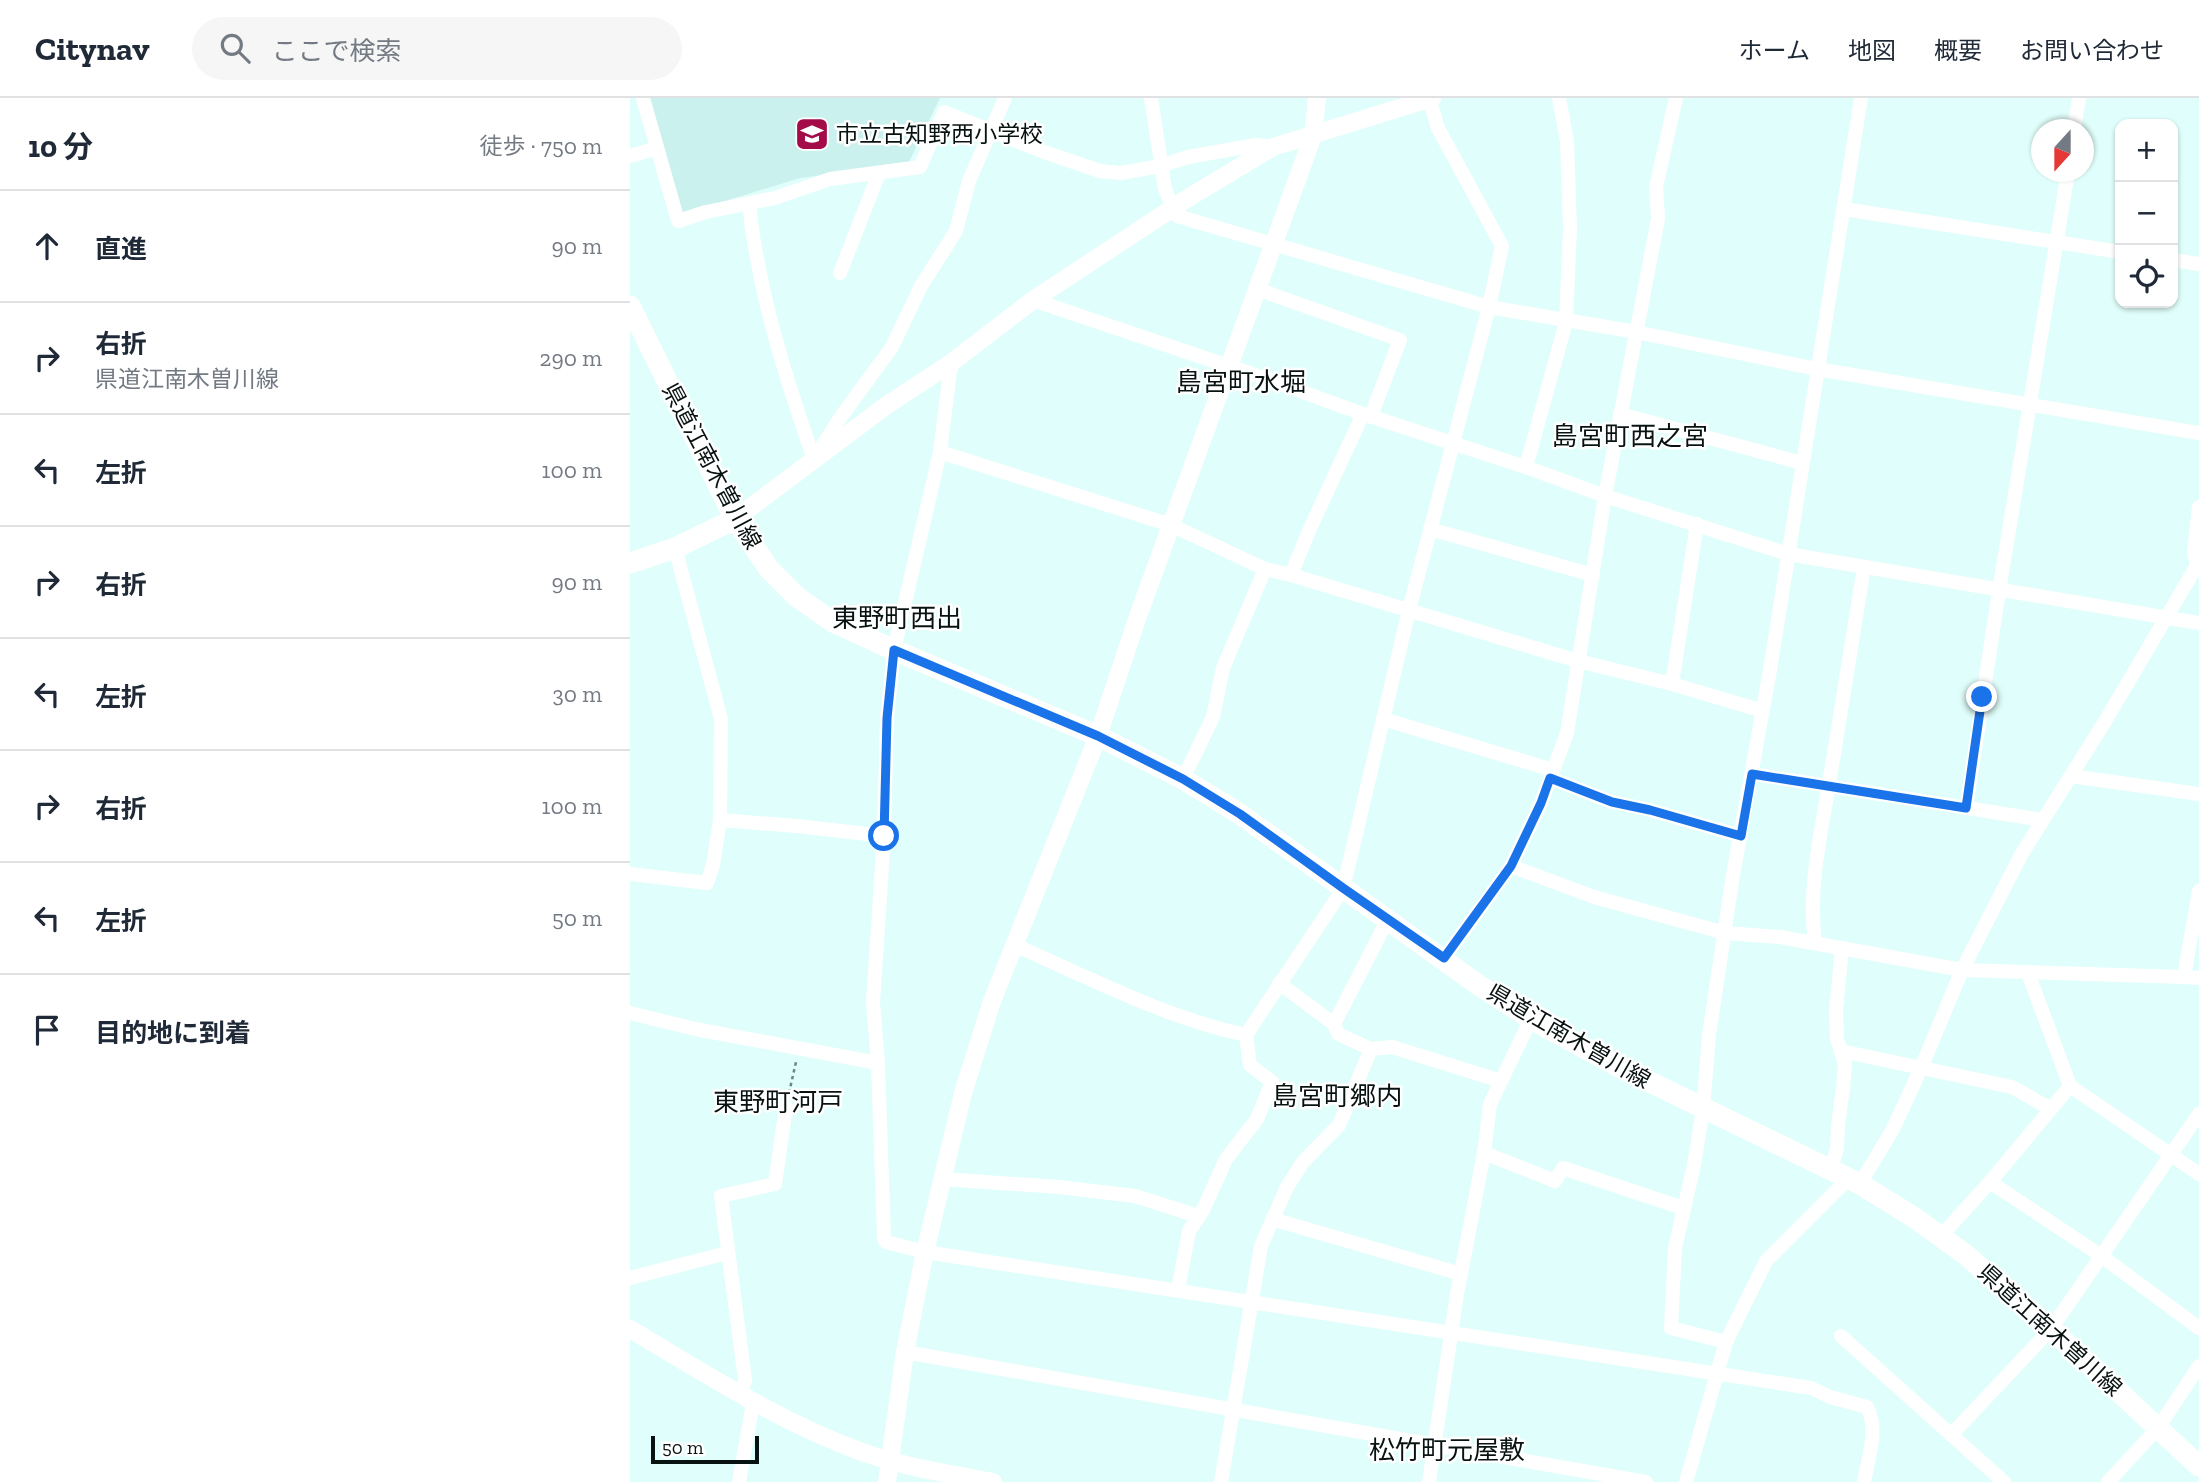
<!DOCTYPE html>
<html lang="ja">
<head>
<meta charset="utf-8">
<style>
  body { margin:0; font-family:"Zilla Slab","Noto Sans JP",serif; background:#f6f6f7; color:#1f2937 }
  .controls { position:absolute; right:21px; top:21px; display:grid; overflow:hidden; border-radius:14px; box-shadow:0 2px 5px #0004 }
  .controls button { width:63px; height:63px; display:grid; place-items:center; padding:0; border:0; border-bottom:2px solid #e0e1e3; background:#fff; color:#1f2937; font:35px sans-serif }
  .compass { position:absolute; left:1401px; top:21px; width:63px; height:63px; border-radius:50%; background:#fff; box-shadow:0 2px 5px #0004; rotate:201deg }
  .scale { position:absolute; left:21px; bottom:18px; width:108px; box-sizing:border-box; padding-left:7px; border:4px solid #081211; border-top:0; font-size:19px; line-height:24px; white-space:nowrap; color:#081211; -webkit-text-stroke:5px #fff; paint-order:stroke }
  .stop { position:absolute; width:21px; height:21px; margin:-16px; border:5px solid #1a73e8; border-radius:50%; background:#fff }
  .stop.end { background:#1a73e8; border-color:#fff; box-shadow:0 2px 7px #0008 }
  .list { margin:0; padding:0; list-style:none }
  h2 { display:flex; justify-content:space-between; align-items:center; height:91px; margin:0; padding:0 28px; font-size:30px }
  h2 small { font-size:23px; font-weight:400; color:#747a83 }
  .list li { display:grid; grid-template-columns:46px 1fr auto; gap:21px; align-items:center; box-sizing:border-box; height:112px; padding:0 28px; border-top:2px solid #e0e1e3 }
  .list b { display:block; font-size:26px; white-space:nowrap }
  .list p { margin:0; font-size:23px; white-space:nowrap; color:#747a83 }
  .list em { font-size:23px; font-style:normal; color:#747a83 }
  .icon { flex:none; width:38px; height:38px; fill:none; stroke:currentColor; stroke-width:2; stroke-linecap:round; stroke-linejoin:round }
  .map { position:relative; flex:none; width:1569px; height:1384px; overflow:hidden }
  header { display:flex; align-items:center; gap:42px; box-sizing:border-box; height:98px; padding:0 35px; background:#fff; border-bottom:2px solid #e0e1e3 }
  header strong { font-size:33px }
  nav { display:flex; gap:38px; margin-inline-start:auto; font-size:24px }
  .search { width:490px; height:63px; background:#f6f6f7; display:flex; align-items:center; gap:18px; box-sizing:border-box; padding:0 24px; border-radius:38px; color:#747a83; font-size:26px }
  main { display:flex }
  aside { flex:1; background:#fff }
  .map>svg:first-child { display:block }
  .built { fill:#cbf1ee }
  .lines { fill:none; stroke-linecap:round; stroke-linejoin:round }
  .path { stroke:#708482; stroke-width:2.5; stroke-dasharray:3.5 3.5; stroke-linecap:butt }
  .minor { stroke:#fff; stroke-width:14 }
  .tertiary { stroke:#fff; stroke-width:18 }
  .secondary { stroke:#fff; stroke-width:21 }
  .route { stroke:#1a73e8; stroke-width:9 }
  .labels { text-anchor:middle; stroke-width:5; stroke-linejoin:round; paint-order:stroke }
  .poi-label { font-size:23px; fill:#081211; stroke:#fff; text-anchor:start }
  .street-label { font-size:23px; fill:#081211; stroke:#fff }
  .quarter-label { font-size:26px; fill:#081211; stroke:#fff }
</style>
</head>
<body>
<header>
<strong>Citynav</strong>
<div class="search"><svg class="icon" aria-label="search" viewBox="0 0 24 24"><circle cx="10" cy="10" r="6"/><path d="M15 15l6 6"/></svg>ここで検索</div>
<nav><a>ホーム</a><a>地図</a><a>概要</a><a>お問い合わせ</a></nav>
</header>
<main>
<aside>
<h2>10 分<small>徒歩 · 750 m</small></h2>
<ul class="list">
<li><svg class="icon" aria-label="ahead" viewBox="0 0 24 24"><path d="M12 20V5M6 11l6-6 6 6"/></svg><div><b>直進</b></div><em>90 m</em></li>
<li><svg class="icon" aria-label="right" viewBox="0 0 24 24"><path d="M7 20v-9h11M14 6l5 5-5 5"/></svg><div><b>右折</b><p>県道江南木曽川線</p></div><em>290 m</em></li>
<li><svg class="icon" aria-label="left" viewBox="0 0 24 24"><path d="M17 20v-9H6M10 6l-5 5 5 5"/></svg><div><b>左折</b></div><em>100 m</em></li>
<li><svg class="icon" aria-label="right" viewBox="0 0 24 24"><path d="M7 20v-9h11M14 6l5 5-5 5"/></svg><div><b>右折</b></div><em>90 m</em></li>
<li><svg class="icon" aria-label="left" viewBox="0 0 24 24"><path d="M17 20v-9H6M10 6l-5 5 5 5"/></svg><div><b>左折</b></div><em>30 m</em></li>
<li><svg class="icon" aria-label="right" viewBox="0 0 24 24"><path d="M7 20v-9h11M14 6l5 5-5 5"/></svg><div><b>右折</b></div><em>100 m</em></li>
<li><svg class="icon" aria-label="left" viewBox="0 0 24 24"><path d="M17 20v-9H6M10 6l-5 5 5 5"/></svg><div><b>左折</b></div><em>50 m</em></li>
<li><svg class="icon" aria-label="arrive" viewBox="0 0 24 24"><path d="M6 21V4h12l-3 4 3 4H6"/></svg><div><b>目的地に到着</b></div></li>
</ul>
</aside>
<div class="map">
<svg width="1569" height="1384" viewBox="0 0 1569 1384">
  <rect width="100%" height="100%" fill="#e0fefb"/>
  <polygon class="built" points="17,0 310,0 278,66 170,80 47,118"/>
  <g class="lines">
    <polyline class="path" points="159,995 166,964"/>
    <g class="minor">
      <polyline points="13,0 48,123 76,114 145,100 200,81 290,69 314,14 414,54 470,73 491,75 530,68 558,59 626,47 643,49"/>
      <polyline points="521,0 535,91 547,118 859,209 1006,234 1187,271 1569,335"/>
      <polyline points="1444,32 1449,0"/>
      <polyline points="0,58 27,50"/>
      <path d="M120 106C120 126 124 146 128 165 140 232 162 297 184 362"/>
      <polyline points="1214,111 1490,154"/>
      <polyline points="1543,162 1569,166"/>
      <polyline points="210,175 249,75"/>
      <polyline points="627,191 770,242 741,318"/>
      <polyline points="403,202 637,281 733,316 896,369 975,398 1158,456 1569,525"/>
      <path d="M321 265 310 354 264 552 257 620 254 738 243 904 248 965 254 1140 256 1144 295 1154 1181 1290 1200 1299 1237 1309C1249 1331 1238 1360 1234 1384"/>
      <polyline points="990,316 1172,365"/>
      <polyline points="310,354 541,427 635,471 661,477 948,563 1042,586 1133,613"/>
      <polyline points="186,358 210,320 262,249 291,188 326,133 339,83 375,0"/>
      <polyline points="896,369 936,224 940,129 937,43 929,0"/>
      <polyline points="800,431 963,477"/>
      <polyline points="1567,467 1564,454 1569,409"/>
      <polyline points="661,477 678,435 733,316"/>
      <polyline points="1042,586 1067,426"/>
      <polyline points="753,621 923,672"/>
      <polyline points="1123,676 1413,722"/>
      <polyline points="1441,678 1569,696"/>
      <polyline points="920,680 982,704 1020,712 1111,738"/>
      <polyline points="553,681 583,619 593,570 635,471"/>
      <polyline points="1336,710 1369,493 1438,74"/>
      <polyline points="90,722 167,728 254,738"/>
      <polyline points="881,768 964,799 1095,835 1150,839 1332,872 1554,879"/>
      <polyline points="0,776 77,785 83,767 90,722 91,621 45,450"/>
      <polyline points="1569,793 1554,879 1569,880"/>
      <path d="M1185 845C1178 791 1190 740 1199 686 1211 614 1222 542 1234 469"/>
      <path d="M384 847C460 880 535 920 616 937"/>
      <polyline points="814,860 881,768 911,705 937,635 975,398 1028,121 1026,89 1046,0"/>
      <polyline points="1398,875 1440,988 1569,1076"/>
      <polyline points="649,885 704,926 708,936 741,951 762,949 871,983"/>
      <polyline points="0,915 65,931 248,965"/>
      <polyline points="704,926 758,821"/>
      <polyline points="1211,953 1382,989 1421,1011"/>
      <polyline points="854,1055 925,1083 933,1070 1053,1110"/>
      <polyline points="1200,1073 1207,1051 1208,1028 1213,990 1215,966 1207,941 1206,912 1212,850"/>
      <polyline points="312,1081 429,1089 505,1098 568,1118"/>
      <polyline points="1360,1084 1470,1157 1569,1230"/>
      <polyline points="1230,1086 1263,1031 1292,968 1332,872 1391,757 1474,625 1569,464"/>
      <polyline points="642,1121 831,1176"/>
      <polyline points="1311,1138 1360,1084 1440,988"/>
      <polyline points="0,1180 97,1155"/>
      <polyline points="548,1192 559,1133 573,1112 596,1061 627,1021 642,984 620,967 616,937 713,791 779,512 859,209 872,148 808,30 799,0"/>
      <polyline points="1211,1238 1374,1384"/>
      <polyline points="1096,1244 1041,1230 1045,1150 1064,1067 1073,1011 1079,937 1103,777 1140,572 1231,0"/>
      <polyline points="275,1254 1016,1384"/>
      <polyline points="110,1298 115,1282 91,1098 145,1086 156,1009"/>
      <polyline points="1322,1336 1421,1231 1569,1016"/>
      <polyline points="109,1384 123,1305"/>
      <polyline points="591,1384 631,1148 657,1089 673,1064 709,1027 741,951"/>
      <polyline points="799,1384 827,1196 854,1055 860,1006 901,921"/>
      <polyline points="1056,1384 1096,1244 1136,1163 1218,1081"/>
      <polyline points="1478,1384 1528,1330 1569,1268"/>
    </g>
    <g class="tertiary">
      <polyline points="105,421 257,307 321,265 403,202 558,100 643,49 802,0"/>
      <path d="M0 1231C76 1276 149 1324 232 1354 274 1369 319 1376 363 1384"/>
      <polyline points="257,1384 275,1254 295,1154 333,995 362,903 468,638 508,518 683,38 687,0"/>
    </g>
    <g class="secondary">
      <polyline points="0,208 105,421 139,471 167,499 203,524 264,552 468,638 553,681 610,716 847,886 901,921 989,969 1230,1086 1285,1120 1336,1157 1421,1231 1569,1368"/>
      <polyline points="0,465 45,450 105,421"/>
    </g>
  </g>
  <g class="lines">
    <polyline class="route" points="254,738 257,620 264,552 468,638 553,681 610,716 713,790 814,860 881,768 911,705 920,680 982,704 1020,712 1111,738 1122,676 1336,710 1352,599"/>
  </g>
  <defs>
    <g id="school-square" transform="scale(1.75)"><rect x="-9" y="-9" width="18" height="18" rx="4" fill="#a30c49" stroke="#fff"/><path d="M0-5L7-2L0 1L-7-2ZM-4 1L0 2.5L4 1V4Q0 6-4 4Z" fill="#fff"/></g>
  </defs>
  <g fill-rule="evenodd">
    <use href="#school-square" x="182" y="36"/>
  </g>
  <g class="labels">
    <g class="poi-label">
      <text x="206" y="44">市立古知野西小学校</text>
    </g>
    <g class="street-label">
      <text transform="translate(82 368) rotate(62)" y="8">県道江南木曽川線</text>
      <text transform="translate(939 938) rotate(30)" y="8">県道江南木曽川線</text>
      <text transform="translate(1420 1232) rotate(42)" y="8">県道江南木曽川線</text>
    </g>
    <g class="quarter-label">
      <text x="611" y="293">島宮町水堀</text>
      <text x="1000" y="347">島宮町西之宮</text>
      <text x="267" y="529">東野町西出</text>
      <text x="707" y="1007">島宮町郷内</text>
      <text x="148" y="1013">東野町河戸</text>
      <text x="817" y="1361">松竹町元屋敷</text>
    </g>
  </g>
</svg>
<div class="controls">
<button>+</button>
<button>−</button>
<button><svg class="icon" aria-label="locate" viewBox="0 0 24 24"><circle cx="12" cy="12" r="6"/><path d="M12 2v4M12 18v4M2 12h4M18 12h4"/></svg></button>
</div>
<svg class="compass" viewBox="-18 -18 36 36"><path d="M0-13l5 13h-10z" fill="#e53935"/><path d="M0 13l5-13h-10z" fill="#747a83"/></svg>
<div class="scale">50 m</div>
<div class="stop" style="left:254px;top:738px"></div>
<div class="stop end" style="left:1352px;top:599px"></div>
</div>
</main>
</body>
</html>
